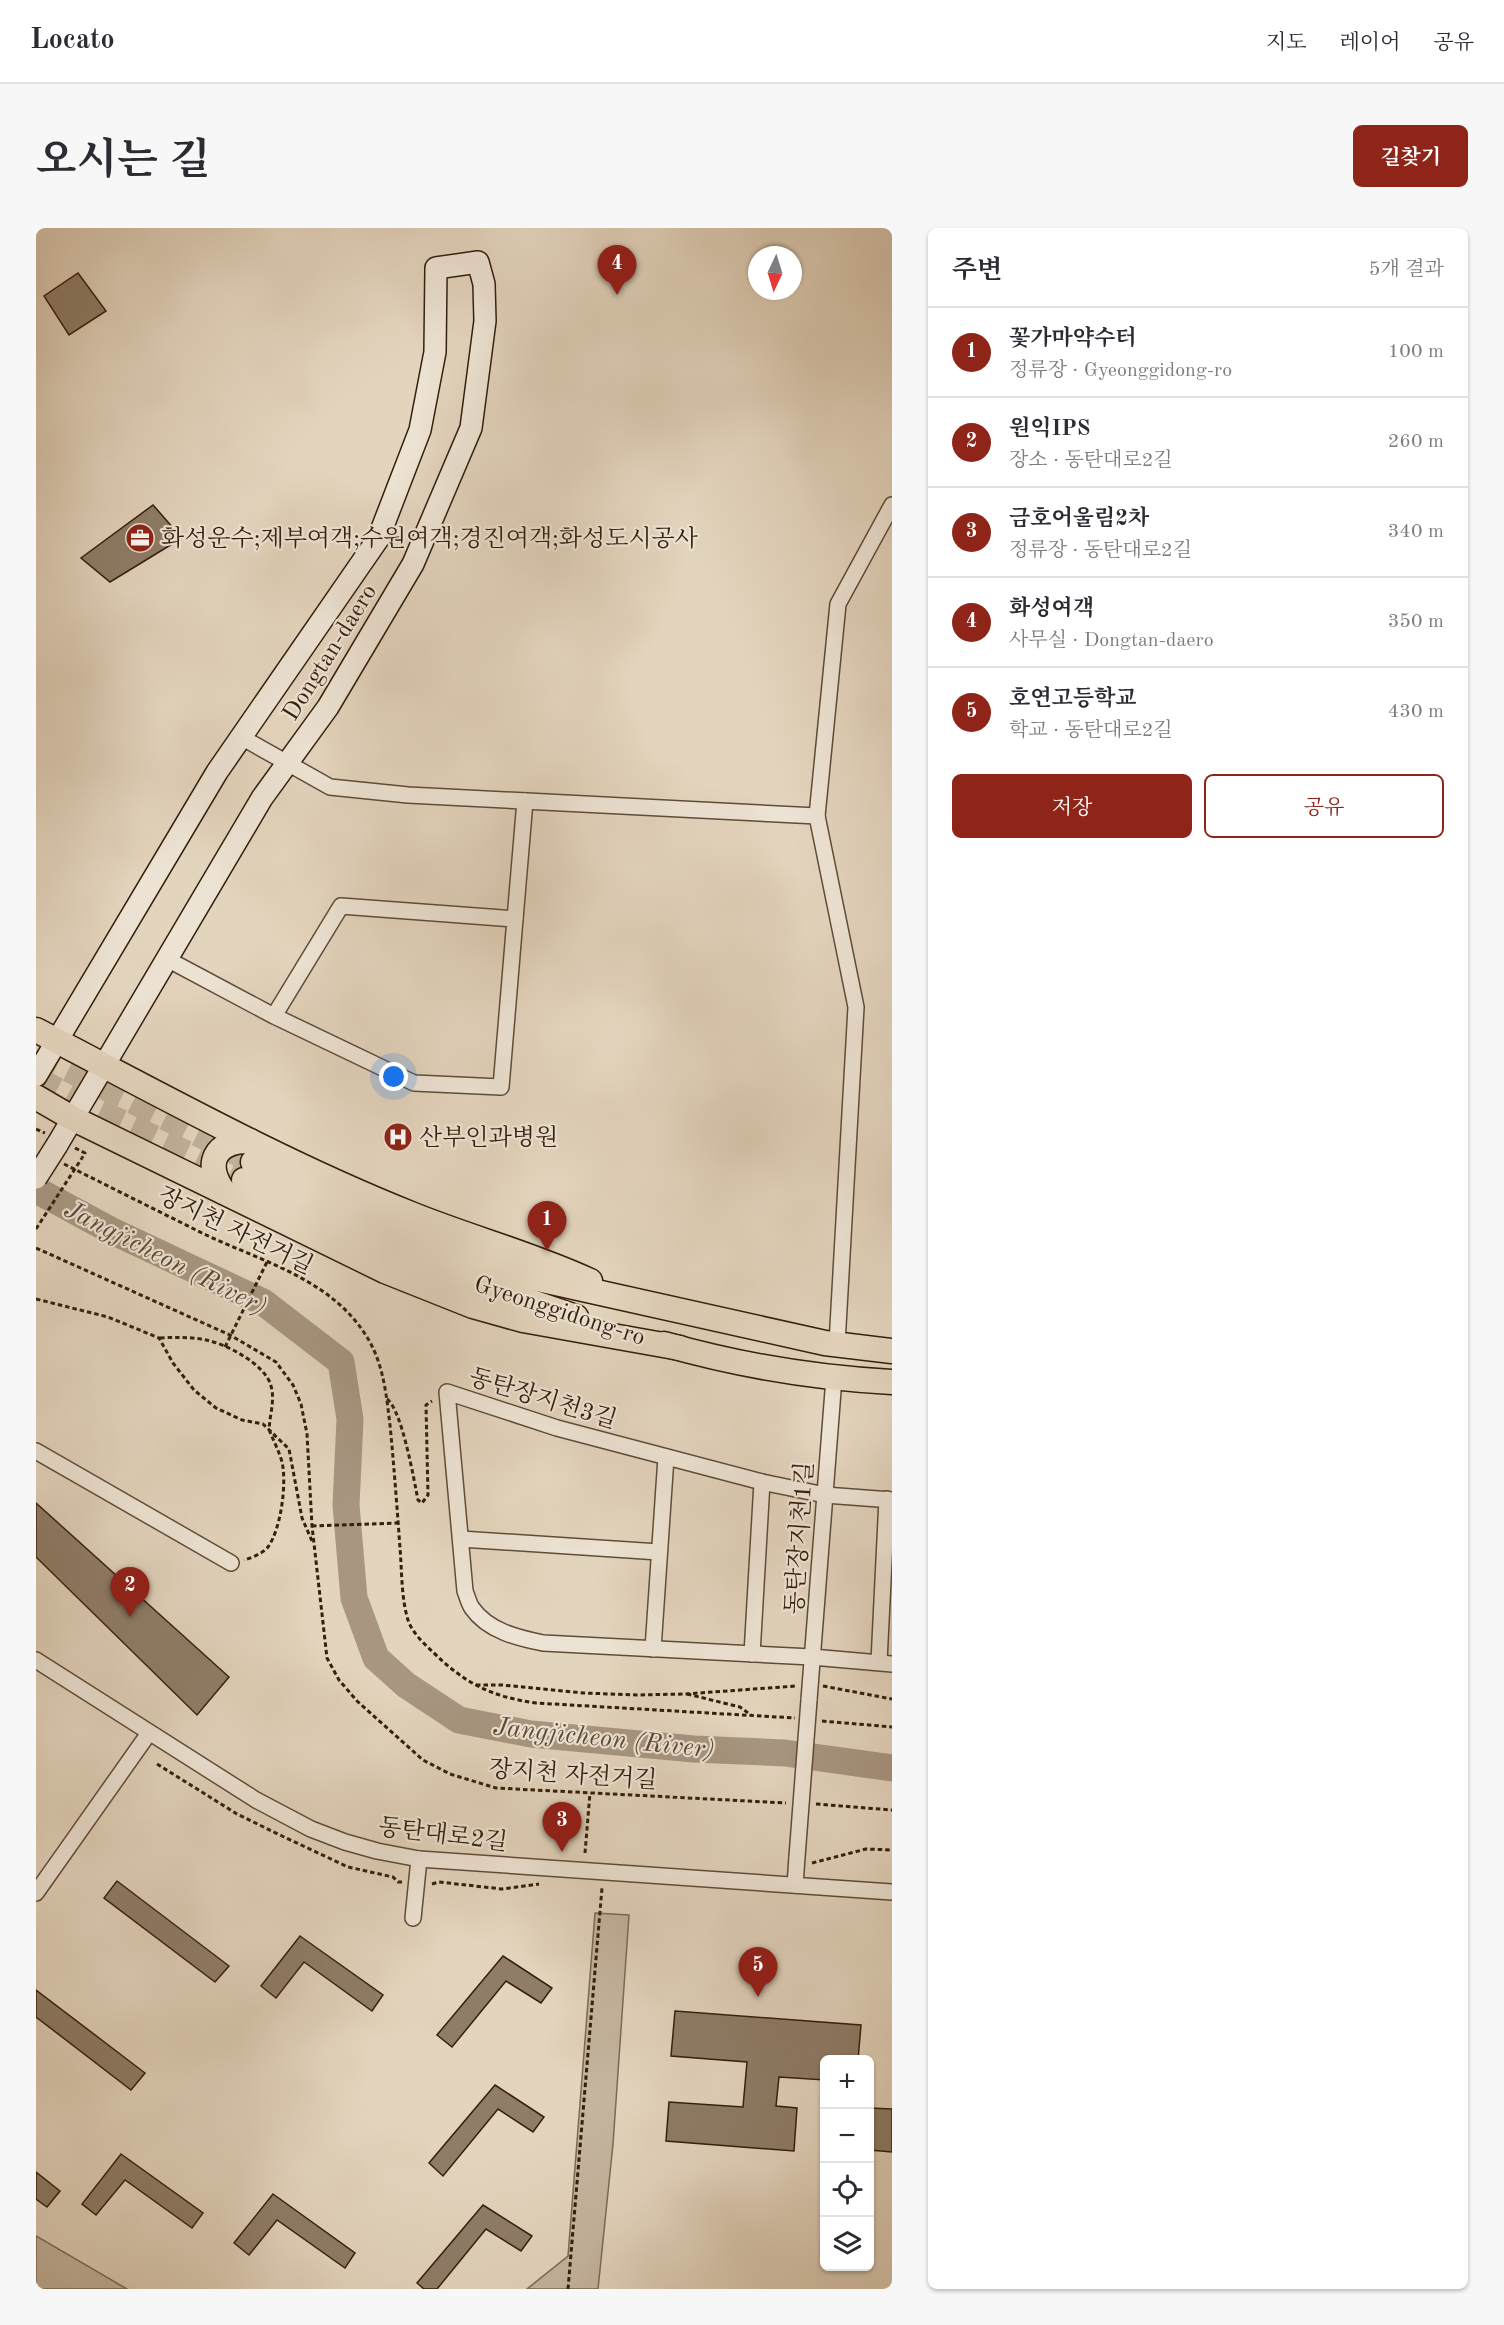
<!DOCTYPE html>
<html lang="ko">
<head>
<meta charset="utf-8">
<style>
  body { margin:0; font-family:"Old Standard TT","Noto Serif KR",serif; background:#f7f7f7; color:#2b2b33 }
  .controls { position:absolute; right:18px; bottom:18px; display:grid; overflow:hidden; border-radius:9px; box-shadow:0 2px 4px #0004 }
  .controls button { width:54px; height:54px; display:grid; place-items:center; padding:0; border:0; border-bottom:2px solid #e1e1e2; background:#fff; color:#2b2b33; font:30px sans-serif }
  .compass { position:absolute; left:712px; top:18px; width:54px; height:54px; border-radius:50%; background:#fff; box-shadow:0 2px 4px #0004; rotate:184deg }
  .you { position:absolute; left:358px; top:849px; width:21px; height:21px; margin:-15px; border:4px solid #fff; border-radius:50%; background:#1a73e8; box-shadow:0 0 0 9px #1a73e833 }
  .badge { display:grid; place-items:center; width:39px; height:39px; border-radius:50%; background:#8f2418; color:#fff; font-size:20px; font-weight:700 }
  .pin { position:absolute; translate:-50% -50px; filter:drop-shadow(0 2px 3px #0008) }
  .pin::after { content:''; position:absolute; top:32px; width:21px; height:18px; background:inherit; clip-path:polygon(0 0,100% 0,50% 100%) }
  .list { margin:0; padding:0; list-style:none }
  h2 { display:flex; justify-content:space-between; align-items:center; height:78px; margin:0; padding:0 24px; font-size:26px }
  h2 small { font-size:20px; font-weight:400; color:#7c7c81 }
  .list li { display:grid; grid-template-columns:39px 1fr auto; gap:18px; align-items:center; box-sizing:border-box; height:90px; padding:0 24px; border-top:2px solid #e1e1e2 }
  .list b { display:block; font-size:22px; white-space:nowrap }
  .list p { margin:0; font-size:20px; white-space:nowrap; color:#7c7c81 }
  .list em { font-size:20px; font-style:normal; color:#7c7c81 }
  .actions { display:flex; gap:12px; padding:18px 24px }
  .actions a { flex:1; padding:14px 0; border:2px solid #8f2418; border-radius:9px; text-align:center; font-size:21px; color:#8f2418 }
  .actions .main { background:#8f2418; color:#fff }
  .icon { flex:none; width:33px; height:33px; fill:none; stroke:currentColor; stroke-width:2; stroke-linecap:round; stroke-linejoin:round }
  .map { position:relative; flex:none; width:856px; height:2061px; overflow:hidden; border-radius:9px }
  header { display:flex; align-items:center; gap:36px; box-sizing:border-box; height:84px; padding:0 30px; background:#fff; border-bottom:2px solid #e1e1e2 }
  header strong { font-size:28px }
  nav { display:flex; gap:33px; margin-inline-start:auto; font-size:21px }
  .intro { display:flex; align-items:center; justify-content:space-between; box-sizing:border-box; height:144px; padding:0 36px }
  h1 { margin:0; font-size:42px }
  .button { padding:15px 27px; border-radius:9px; background:#8f2418; color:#fff; font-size:21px; font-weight:700 }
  main { display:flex; gap:36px; padding:0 36px }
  aside { flex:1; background:#fff; border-radius:9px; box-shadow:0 2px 4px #0004 }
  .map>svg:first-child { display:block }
  .green { fill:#c5b59f; stroke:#7c6a56; stroke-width:1.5 }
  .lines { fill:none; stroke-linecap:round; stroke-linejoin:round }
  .river { stroke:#a89681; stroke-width:27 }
  .building { fill:#8f7d68; stroke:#341f0c; stroke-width:1.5 }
  .primary-tunnel { stroke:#c0b09a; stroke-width:24; stroke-dasharray:24 12; stroke-linecap:butt }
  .street-casing { stroke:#604c38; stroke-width:18 }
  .secondary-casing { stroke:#341f0c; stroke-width:24 }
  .primary-casing { stroke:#341f0c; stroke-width:27 }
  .path { stroke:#341f0c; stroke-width:3; stroke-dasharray:4.5 3; stroke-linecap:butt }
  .street { stroke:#ede3d4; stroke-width:15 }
  .secondary { stroke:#ede3d4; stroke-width:21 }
  .primary { stroke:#e3d4bd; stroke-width:24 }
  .street-bridge-casing { stroke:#604c38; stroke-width:18; stroke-linecap:butt }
  .secondary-bridge-casing { stroke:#341f0c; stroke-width:24; stroke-linecap:butt }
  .path-bridge { stroke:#341f0c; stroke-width:3; stroke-dasharray:4.5 3; stroke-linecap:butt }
  .street-bridge { stroke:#ede3d4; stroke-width:15 }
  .secondary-bridge { stroke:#ede3d4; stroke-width:21 }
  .labels { text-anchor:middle; stroke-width:4.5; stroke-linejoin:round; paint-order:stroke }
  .poi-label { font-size:24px; fill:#341f0c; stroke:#ede3d4; text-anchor:start }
  .street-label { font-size:24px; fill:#341f0c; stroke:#ede3d4 }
  .water-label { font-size:26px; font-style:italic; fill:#5d4935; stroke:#ede3d4 }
</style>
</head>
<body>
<header>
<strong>Locato</strong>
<nav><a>지도</a><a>레이어</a><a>공유</a></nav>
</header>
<div class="intro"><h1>오시는 길</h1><a class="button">길찾기</a></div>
<main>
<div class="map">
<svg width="856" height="2061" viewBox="0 0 856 2061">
  <rect width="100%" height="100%" fill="#e3d4bd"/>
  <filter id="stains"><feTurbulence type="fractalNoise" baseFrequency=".00333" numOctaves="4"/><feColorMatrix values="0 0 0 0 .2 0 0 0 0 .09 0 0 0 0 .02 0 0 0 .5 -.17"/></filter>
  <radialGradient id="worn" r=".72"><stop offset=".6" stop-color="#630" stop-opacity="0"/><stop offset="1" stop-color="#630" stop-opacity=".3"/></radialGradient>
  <g class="green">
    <polygon points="559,1685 593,1687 577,1916 562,2061 491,2061 532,2028"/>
    <polygon points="0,2008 91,2061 0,2061"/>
  </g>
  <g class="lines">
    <polyline class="river" points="0,962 74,1002 227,1074 305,1134 314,1191 310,1277 318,1370 340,1430 370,1457 423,1492 495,1506 658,1521 749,1525 856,1540"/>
  </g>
  <g class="building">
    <polygon points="42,45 70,83 33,107 8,68"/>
    <polygon points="117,277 146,310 74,354 45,330"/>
    <polygon points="0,1275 193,1449 161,1487 0,1329"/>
    <polygon points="81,1653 193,1738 179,1754 68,1670"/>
    <polygon points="264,1708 347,1767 336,1783 268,1734 240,1770 225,1758"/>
    <polygon points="467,1728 516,1760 505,1775 470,1753 416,1819 401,1807"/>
    <polygon points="0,1762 109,1845 95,1862 0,1789"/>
    <polygon points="639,1783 825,1797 822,1832 789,1832 789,1852 743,1849 740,1878 761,1880 758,1923 630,1913 633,1874 707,1879 711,1834 635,1828"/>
    <polygon points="459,1857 508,1889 497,1904 462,1881 407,1948 393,1935"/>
    <polygon points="834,1880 856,1881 856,1924 834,1922"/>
    <polygon points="85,1926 167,1985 156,2000 89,1952 60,1987 46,1976"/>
    <polygon points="0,1944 24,1963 11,1979 0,1971"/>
    <polygon points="237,1966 319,2025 309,2040 241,1992 213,2027 198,2015"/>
    <polygon points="447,1977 496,2008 485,2023 450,2001 401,2061 388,2061 381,2055"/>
  </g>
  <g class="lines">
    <g class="primary-tunnel">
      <polyline points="0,826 217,934"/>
      <polyline points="0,850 49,876 208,952"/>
    </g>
    <g class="street-casing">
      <g id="street">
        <polyline points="205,509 294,559 372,567 781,588 820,779 801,1116"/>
        <polyline points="781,588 802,376 856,277"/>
        <polyline points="479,691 489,573"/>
        <polyline points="131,731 238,788 378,855 465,859 479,691 305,678 238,788"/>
        <polyline points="0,1223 195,1335"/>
        <path d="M856 1272 789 1267 726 1254 521 1200 411 1164 429 1363C431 1368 433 1376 436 1380 452 1403 482 1410 507 1415L776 1429 856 1436"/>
        <polyline points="425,1311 623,1324"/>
        <polyline points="617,1421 630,1229"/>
        <polyline points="716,1426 726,1254"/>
        <polyline points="0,1432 220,1572 275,1601 309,1614 341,1623 383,1631 856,1664"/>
        <polyline points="843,1434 851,1271"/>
        <polyline points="773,1472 798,1150"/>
        <polyline points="759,1657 761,1629"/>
        <polyline points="0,1665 113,1505"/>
        <polyline points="377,1690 383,1631"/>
      </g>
    </g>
    <g class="secondary-casing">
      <polyline id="secondary" points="0,848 181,544 342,311 384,202 399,124 400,40 442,34 448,56 449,93 435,200 377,336 292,479 226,570 21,917"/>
    </g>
    <g class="primary-casing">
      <g id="primary">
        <path d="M0 802C123 866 247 935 375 986 434 1010 496 1026 554 1053"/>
        <polyline points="0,869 36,890 349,1043 437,1078 487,1092 644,1120"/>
        <polyline points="217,934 294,972 395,1016 493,1049 789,1115 856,1123"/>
        <path d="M208 952C315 1008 426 1051 540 1089"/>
        <path d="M188 964C167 936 179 912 214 913"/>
        <path d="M628 1116C702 1137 779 1150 856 1154"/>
      </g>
    </g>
    <g class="path">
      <polyline points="0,901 9,905"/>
      <polyline points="39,920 49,925 46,930"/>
      <path d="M28 936C74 959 120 982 166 1005 222 1032 290 1049 327 1103 347 1131 350 1164 354 1197 358 1238 361 1279 364 1320 366 1343 365 1369 372 1392 376 1404 387 1415 397 1424 428 1455 456 1469 500 1475L759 1490"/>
      <polyline points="0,1020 194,1107 240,1134 257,1157 265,1176 271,1206 276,1298 291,1430 303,1452 321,1473 387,1532 414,1546 460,1560 750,1575"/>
      <polyline points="0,1071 72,1089 123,1110 137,1135 158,1162 180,1180 206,1192 227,1196 253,1221 266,1290 276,1313"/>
      <path d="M124 1110C140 1109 155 1109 170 1112 191 1116 230 1137 235 1158 240 1175 231 1194 234 1204 238 1214 243 1223 246 1234 251 1255 245 1301 232 1319 227 1325 216 1330 208 1332"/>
      <polyline points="189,1119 231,1034"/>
      <path d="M351 1171C366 1182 378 1252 382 1272L386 1275 392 1267 390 1177 396 1173"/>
      <polyline points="276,1298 362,1295"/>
      <polyline points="440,1457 466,1457 548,1465 601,1467 649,1466 760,1458"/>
      <polyline points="787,1458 856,1471"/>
      <polyline points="651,1466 704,1479 715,1487"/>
      <polyline points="786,1493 856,1499"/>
      <polyline points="121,1536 201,1586 246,1608 312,1639 357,1649 362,1654 366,1654"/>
      <polyline points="780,1576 856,1582"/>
      <polyline points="549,1625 554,1565"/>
      <polyline points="776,1635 830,1621 856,1622"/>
      <polyline points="396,1656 403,1654 466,1661 503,1656"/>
      <polyline points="0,2059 3,2061"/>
      <polyline points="532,2061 566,1660"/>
    </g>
    <use href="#street" class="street"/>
    <use href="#secondary" class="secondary"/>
    <use href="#primary" class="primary"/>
    <g class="street-bridge-casing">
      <polyline id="street-bridge" points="761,1629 773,1472"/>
    </g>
    <g class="secondary-bridge-casing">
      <polyline id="secondary-bridge" points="0,950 21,917"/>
    </g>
    <polyline class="path-bridge" points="0,1001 46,930"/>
    <use href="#street-bridge" class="street-bridge"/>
    <use href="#secondary-bridge" class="secondary-bridge"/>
  </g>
  <defs>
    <g id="office-disc" transform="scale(1.5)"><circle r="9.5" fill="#8f2418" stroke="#ede3d4"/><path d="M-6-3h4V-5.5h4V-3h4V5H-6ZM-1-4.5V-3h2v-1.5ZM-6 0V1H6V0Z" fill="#fff"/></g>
    <g id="hospital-disc" transform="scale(1.5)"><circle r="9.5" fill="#8f2418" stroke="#ede3d4"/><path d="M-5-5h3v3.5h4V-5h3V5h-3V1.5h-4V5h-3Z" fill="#fff"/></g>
  </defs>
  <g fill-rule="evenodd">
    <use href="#office-disc" x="104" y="310"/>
    <use href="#hospital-disc" x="362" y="909"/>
  </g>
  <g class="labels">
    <g class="poi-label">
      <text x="125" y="318">화성운수;제부여객;수원여객;경진여객;화성도시공사</text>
      <text x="383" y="917">산부인과병원</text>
    </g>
    <g class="street-label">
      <text transform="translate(293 424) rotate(-58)" y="8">Dongtan-daero</text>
      <text transform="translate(200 1002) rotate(26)" y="8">장지천 자전거길</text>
      <text transform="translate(524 1082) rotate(18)" y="8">Gyeonggidong-ro</text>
      <text transform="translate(507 1170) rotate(17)" y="8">동탄장지천3길</text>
      <text transform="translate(763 1310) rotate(-86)" y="8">동탄장지천1길</text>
      <text transform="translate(537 1546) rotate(4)" y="8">장지천 자전거길</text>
      <text transform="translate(407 1606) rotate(7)" y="8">동탄대로2길</text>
    </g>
    <g class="water-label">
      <text transform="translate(130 1029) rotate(27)" y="9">Jangjicheon (River)</text>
      <text transform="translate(568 1509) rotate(6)" y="9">Jangjicheon (River)</text>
    </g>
  </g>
  <rect width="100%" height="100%" filter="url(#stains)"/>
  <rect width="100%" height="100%" fill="url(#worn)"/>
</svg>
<div class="controls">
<button>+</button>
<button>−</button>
<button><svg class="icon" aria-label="locate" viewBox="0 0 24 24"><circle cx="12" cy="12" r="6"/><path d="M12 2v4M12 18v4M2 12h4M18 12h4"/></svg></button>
<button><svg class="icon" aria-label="layers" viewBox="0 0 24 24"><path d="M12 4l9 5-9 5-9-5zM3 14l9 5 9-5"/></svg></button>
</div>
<svg class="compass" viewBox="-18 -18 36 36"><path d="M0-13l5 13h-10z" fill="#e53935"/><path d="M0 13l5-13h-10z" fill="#7c7c81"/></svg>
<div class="you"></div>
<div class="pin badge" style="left:511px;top:1023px">1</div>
<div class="pin badge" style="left:94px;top:1389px">2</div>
<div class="pin badge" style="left:526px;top:1624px">3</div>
<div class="pin badge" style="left:581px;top:67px">4</div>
<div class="pin badge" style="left:722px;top:1769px">5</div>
</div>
<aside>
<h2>주변<small>5개 결과</small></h2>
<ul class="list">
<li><span class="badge">1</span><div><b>꽃가마약수터</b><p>정류장 · Gyeonggidong-ro</p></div><em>100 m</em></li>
<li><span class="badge">2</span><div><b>원익IPS</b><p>장소 · 동탄대로2길</p></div><em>260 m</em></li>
<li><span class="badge">3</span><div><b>금호어울림2차</b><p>정류장 · 동탄대로2길</p></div><em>340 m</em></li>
<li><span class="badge">4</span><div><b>화성여객</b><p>사무실 · Dongtan-daero</p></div><em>350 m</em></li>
<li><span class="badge">5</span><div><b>호연고등학교</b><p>학교 · 동탄대로2길</p></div><em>430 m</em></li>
</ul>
<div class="actions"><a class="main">저장</a><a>공유</a></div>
</aside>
</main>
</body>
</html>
